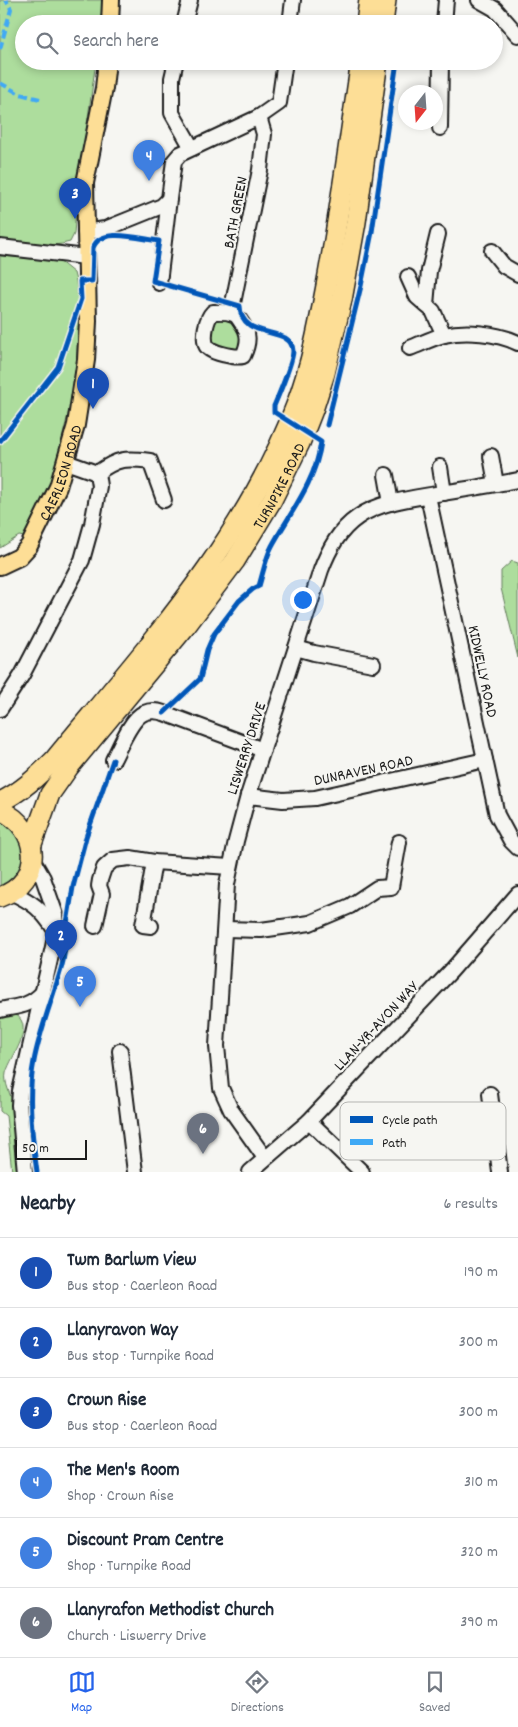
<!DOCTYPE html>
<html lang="en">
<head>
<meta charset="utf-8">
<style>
  body { margin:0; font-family:Dekko,sans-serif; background:#f6f6f7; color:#1f2937 }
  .compass { position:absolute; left:398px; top:85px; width:45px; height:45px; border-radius:50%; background:#fff; box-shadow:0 2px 8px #0003; rotate:197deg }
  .scale { position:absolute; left:15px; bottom:12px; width:72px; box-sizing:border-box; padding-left:5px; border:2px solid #1c1c1c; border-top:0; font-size:14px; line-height:18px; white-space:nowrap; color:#1c1c1c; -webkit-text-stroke:4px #f6f6f2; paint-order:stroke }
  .you { position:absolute; left:302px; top:599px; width:18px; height:18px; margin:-12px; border:4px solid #fff; border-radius:50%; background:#1a73e8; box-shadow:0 0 0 8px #1a73e833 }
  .badge { display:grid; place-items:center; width:32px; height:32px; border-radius:50%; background:#2563eb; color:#fff; font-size:16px; font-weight:700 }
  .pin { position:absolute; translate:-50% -41px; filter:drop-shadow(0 1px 2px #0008) }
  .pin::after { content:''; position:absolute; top:26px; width:18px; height:15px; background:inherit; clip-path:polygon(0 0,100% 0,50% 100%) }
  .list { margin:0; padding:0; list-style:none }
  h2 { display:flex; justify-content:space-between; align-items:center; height:65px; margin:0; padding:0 20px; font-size:21px }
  h2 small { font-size:16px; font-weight:400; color:#747a83 }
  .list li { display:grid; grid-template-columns:32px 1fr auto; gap:15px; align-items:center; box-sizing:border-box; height:70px; padding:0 20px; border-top:1px solid #e0e1e3 }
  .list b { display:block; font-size:19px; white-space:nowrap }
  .list p { margin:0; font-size:16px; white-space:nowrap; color:#747a83 }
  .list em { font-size:16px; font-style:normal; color:#747a83 }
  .icon { flex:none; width:28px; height:28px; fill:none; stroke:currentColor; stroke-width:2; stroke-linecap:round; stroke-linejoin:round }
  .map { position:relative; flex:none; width:518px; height:1172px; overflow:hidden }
  .search { position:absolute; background:#fff; box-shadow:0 2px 8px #0003; left:15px; right:15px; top:15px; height:55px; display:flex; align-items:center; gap:12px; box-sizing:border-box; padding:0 18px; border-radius:28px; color:#747a83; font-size:19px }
  .sheet { height:485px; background:#fff }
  nav { display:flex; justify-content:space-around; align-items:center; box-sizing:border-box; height:70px; border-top:1px solid #e0e1e3; background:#fff; font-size:14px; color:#747a83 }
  nav a { display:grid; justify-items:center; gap:2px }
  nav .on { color:#2563eb }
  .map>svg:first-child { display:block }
  .green { fill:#addd9d; stroke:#647c5c }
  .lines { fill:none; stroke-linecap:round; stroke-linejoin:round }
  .minor-casing { stroke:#1c1c1c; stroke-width:18 }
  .major-casing { stroke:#1c1c1c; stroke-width:20 }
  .highway-casing { stroke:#1c1c1c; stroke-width:22 }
  .minor { stroke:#f6f6f2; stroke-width:14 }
  .major { stroke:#fdde96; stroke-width:16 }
  .highway { stroke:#fdde96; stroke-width:19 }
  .quiet { stroke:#3fa9f5; stroke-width:4; stroke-dasharray:8 4; stroke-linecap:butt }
  .cycleway-casing { stroke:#f6f6f2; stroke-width:8 }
  .cycleway { stroke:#0057b8; stroke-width:5 }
  .labels { text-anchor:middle; stroke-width:4.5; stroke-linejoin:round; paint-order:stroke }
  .street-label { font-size:16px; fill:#1c1c1c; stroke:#f6f6f2 }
  .key { fill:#f6f6f2; stroke:#b5b5b2; stroke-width:1 }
  .key-label { font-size:14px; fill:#1c1c1c }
</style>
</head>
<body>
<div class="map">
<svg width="518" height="1172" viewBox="0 0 518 1172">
  <rect width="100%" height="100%" fill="#f6f6f2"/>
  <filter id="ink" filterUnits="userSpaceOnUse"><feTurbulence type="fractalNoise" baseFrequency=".02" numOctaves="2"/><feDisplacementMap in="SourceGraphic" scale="10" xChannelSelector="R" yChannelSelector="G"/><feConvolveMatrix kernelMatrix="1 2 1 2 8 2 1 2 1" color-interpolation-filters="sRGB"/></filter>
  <g filter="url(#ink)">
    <g class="green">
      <path d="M0 0H102L101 24H24V61H96L77 195 74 234 70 242C48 249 22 243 0 240Z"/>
      <polygon points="0,256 58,260 74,273 76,281 79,315 75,386 53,475 34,527 29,538 19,536 0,548"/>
      <polygon points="219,318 236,322 245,340 237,351 218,350 211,341 213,325"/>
      <polygon points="512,561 518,563 518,658 501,588 501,571"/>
      <path d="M0 822C19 828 30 852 21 871 18 878 6 885 0 890Z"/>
      <path d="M12 1012C38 1025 11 1055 6 1073 4 1083 10 1093 13 1103 14 1110 14 1118 14 1126 15 1141 16 1157 17 1172H12L6 1116 0 1111V1014Z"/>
    </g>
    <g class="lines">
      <g class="minor-casing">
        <g id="minor">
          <polyline points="479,0 495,9 518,35"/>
          <polyline points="184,24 190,0"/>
          <polyline points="290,24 293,0"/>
          <polyline points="444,24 446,0"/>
          <polyline points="176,61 172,78 172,113 192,148"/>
          <polyline points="440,128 441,61"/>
          <polyline points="85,232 105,229 162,206 169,199 174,161 180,154 259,117 279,103 285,61"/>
          <polyline points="0,247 86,257"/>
          <polyline points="492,251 504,266 518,274"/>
          <polyline points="408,277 417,297 433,311 444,335"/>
          <polyline points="159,283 169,199"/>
          <polyline points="426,305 429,271 438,234"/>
          <path d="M213 312C219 312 227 311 233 314 237 315 239 319 241 322 250 333 249 343 243 356 236 358 209 353 206 345 203 336 206 319 213 312Z"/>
          <polyline points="231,313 260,170 264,134 259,117"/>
          <path d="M410 348C421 344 432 338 444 335 466 330 497 333 518 343"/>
          <polyline points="491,456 496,484"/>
          <polyline points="440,467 444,493"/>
          <path d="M97 473C118 458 125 458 150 461L164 500"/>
          <polyline points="386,475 391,503"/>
          <polyline points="428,496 497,815 511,841 518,848"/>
          <polyline points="296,648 314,653 373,664"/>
          <polyline points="0,709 22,675 82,560 92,524 99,486 97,473 66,462"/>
          <path d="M113 760C120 747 131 718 144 713 151 710 158 711 164 713L263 750"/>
          <polyline points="248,796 283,800 315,798 485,760"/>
          <path d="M10 892C33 902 41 909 55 930"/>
          <polyline points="95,926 102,894 99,886 100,880 104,868 113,860 130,858 154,862 230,867"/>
          <polyline points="151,926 143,925 154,862"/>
          <polyline points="225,929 261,930 310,923 350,906 377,888 391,887 399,842"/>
          <path d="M0 1010C17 1006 29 1007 42 993"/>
          <polyline points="120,1051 135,1172"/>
          <polyline points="490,1094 500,1172"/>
          <polyline points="309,1121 362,1172"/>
          <path d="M265 1158 231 1110 221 1088 217 1046 227 884 236 841 248 796 321 570C329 549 339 530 358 517 381 501 415 498 442 493 468 489 493 485 518 480"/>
          <polyline points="25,1172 19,1105 20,1091 55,938 56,915 43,878 32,859"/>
          <polyline points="250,1172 309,1121 451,971 518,894"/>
        </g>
      </g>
      <g class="major-casing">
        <g id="major">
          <polyline points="110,24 111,0"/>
          <path id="s1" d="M0 566 19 557 29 546 58 487 76 425 86 360 88 321 85 183 104 88 107 61"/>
        </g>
      </g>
      <g class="highway-casing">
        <g id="highway">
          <polyline points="366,24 369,0"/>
          <polyline points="383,24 386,0"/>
          <path d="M0 802C21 792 38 776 54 760 145 649 245 541 296 405 312 363 320 318 328 275 341 204 350 133 361 61"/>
          <path d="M0 810C41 828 45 881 0 897"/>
          <path id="s2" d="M32 844 50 794 69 767 186 626 235 561 272 500 300 443 313 410 325 373 342 300 356 222 378 61"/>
        </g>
      </g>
      <use href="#minor" class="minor"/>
      <use href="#major" class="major"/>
      <use href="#highway" class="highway"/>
      <g class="quiet">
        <polyline points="0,49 11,9 6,0"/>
        <polyline points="0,83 20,94 40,99"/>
      </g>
      <g class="cycleway-casing">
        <g id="cycleway">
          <polyline points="327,425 361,286 372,232 397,61"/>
          <path d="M0 441 58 367 81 299 80 281H92L93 248C100 226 141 239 159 241L153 281 240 306C241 342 292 324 293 351 293 362 279 394 274 406V412L321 442C316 481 290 513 272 546 266 557 263 573 259 586L253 589 239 601 214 634 207 650 200 679 164 713"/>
          <polyline points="55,938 65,935 73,887 86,837 113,760"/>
          <path d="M37 1172C32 1137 27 1096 34 1061 38 1040 45 1019 52 998 58 978 67 957 65 935"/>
        </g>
      </g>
      <use href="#cycleway" class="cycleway"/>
    </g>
  </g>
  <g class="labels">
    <g class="street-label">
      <text transform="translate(234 212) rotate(-79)" y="6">BATH GREEN</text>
      <text dy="6" stroke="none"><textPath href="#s1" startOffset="116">CAERLEON ROAD</textPath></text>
      <text dy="6" stroke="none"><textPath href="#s2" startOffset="438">TURNPIKE ROAD</textPath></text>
      <text transform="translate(484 671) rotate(78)" y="6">KIDWELLY ROAD</text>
      <text transform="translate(245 748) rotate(-72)" y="6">LISWERRY DRIVE</text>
      <text transform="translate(363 769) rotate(-12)" y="6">DUNRAVEN ROAD</text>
      <text transform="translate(375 1025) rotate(-47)" y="6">LLAN-YR-AVON WAY</text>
    </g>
  </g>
  <rect x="340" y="1102" width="166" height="58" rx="8" class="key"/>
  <rect x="350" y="1116" width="23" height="7" fill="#0057b8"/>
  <rect x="350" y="1139" width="23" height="6" fill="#3fa9f5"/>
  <g class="key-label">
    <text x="382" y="1124">Cycle path</text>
    <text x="382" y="1147">Path</text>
  </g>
</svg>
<svg class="compass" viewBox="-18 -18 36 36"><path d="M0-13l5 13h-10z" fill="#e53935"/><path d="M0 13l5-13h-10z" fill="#747a83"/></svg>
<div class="scale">50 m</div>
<div class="you"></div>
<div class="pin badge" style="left:93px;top:409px;background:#1a4fb4">1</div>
<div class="pin badge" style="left:61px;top:961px;background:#1a4fb4">2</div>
<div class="pin badge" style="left:75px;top:219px;background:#1a4fb4">3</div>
<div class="pin badge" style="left:149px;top:181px;background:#3f7fe0">4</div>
<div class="pin badge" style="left:80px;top:1007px;background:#3f7fe0">5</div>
<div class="pin badge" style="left:203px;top:1154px;background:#6b7280">6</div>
<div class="search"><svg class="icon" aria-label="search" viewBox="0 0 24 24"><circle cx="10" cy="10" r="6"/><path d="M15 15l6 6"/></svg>Search here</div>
</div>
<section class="sheet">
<h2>Nearby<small>6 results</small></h2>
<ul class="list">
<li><span class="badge" style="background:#1a4fb4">1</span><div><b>Twm Barlwm View</b><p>Bus stop · Caerleon Road</p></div><em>190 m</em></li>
<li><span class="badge" style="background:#1a4fb4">2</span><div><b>Llanyravon Way</b><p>Bus stop · Turnpike Road</p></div><em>300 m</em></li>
<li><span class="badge" style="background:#1a4fb4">3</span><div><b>Crown Rise</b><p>Bus stop · Caerleon Road</p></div><em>300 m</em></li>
<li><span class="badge" style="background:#3f7fe0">4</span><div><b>The Men's Room</b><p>Shop · Crown Rise</p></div><em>310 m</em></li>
<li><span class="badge" style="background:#3f7fe0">5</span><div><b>Discount Pram Centre</b><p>Shop · Turnpike Road</p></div><em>320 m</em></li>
<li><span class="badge" style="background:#6b7280">6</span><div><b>Llanyrafon Methodist Church</b><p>Church · Liswerry Drive</p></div><em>390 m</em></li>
</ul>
</section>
<nav>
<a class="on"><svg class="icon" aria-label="map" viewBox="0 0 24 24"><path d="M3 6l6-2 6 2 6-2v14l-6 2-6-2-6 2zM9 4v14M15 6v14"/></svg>Map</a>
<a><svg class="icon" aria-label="directions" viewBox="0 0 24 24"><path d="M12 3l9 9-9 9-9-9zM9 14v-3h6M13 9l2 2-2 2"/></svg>Directions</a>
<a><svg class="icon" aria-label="saved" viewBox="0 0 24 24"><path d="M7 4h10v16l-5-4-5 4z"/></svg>Saved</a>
</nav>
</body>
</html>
